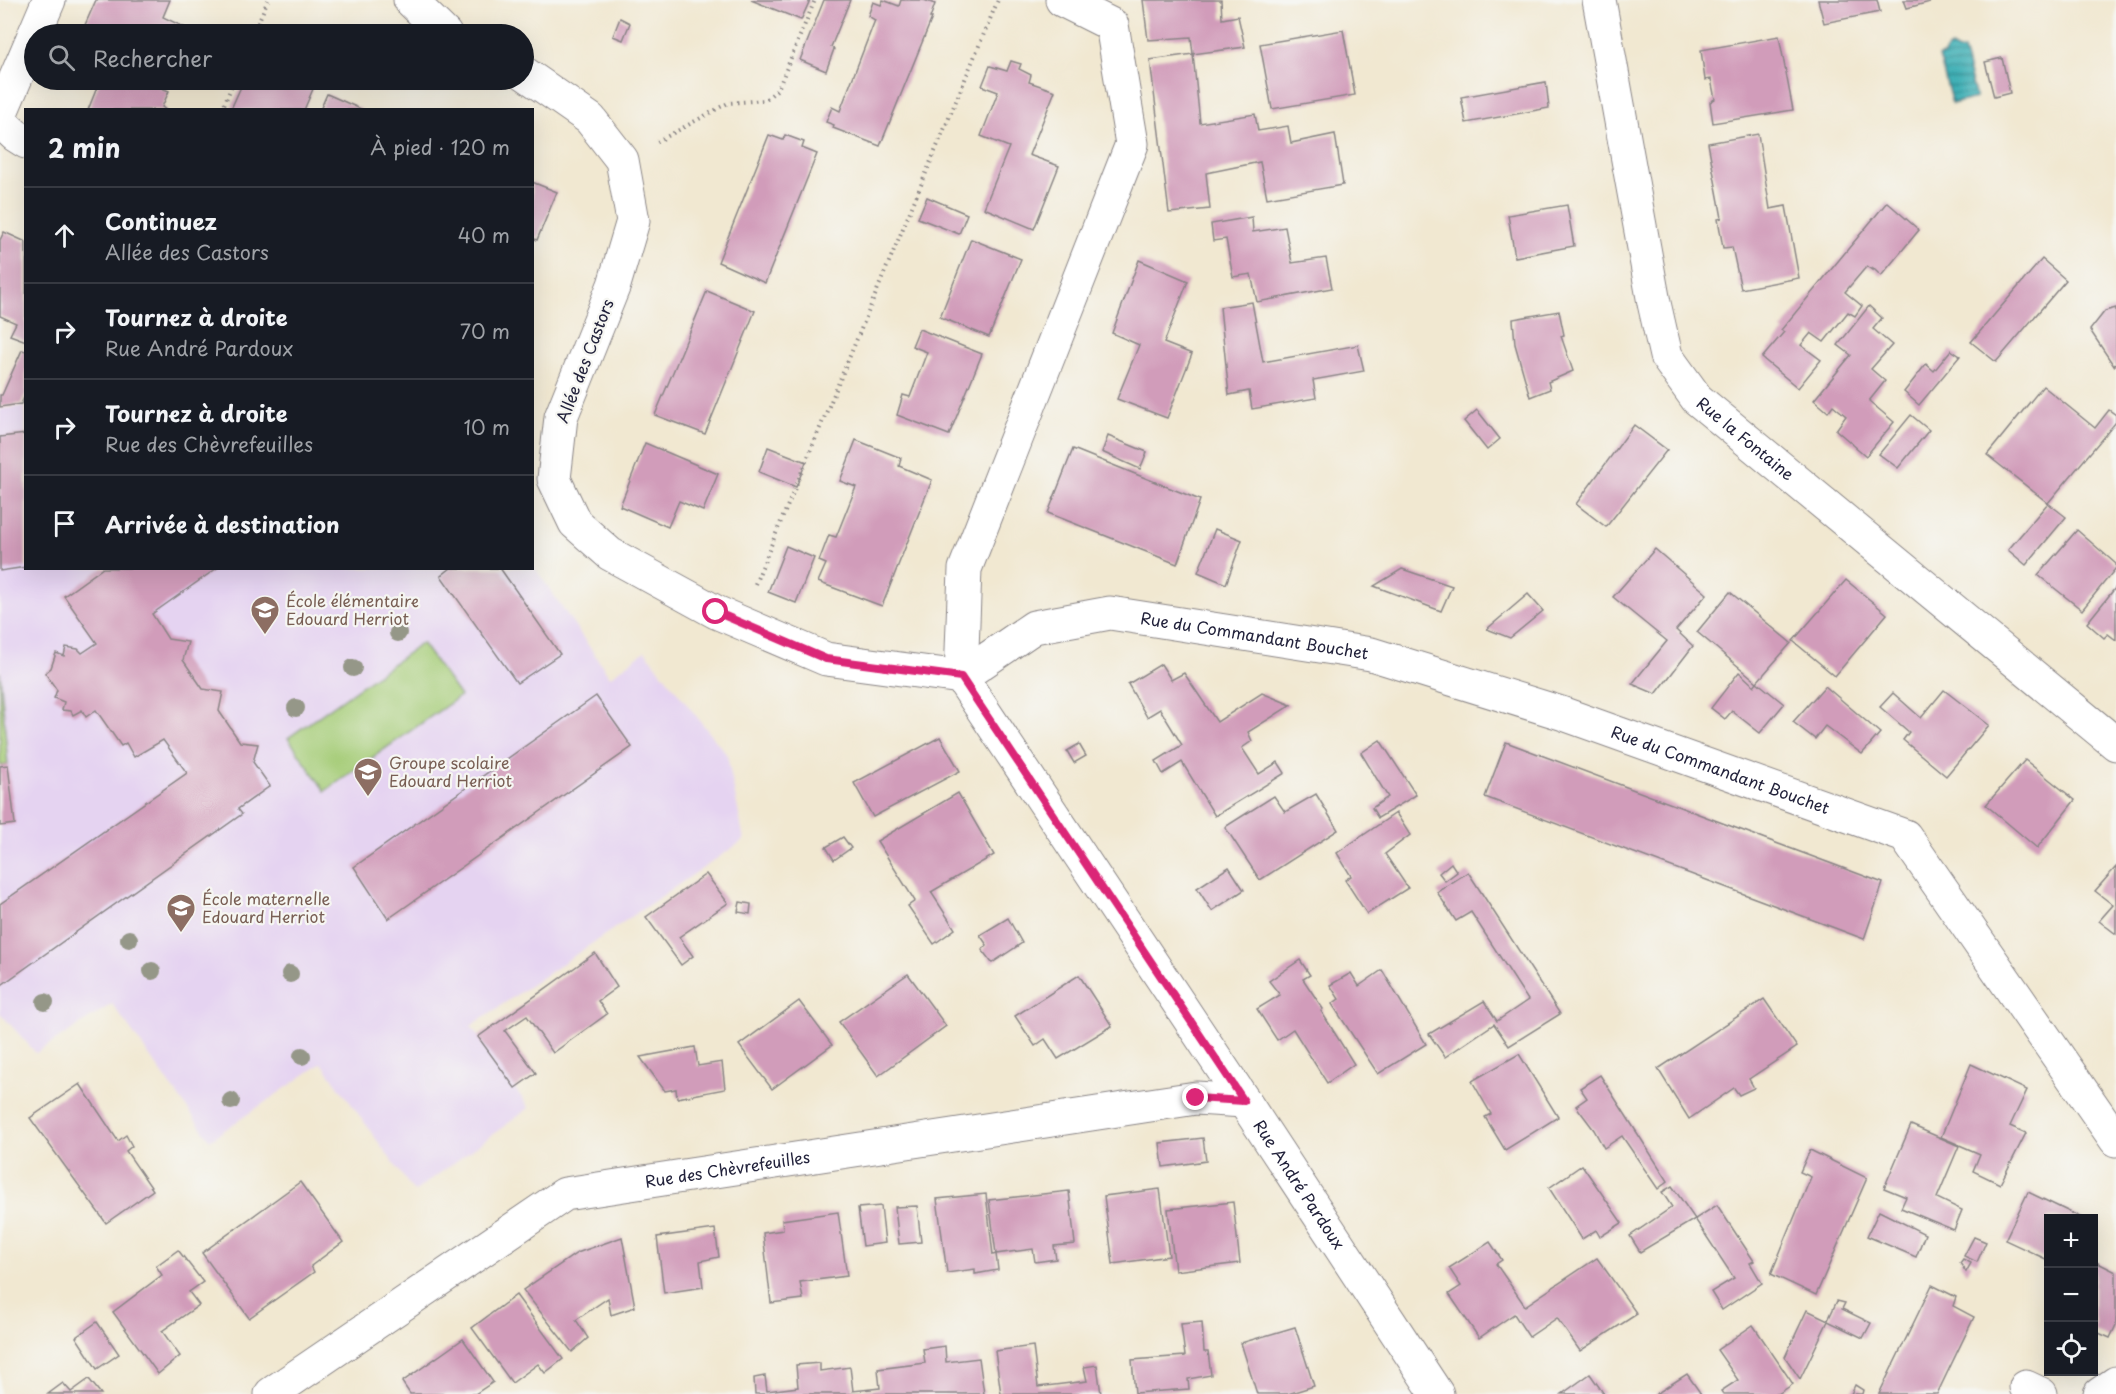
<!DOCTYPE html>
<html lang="fr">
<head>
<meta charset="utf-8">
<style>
  body { margin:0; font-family:"Playpen Sans",sans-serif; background:#20242c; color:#f1f3f6 }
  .controls { position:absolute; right:18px; bottom:18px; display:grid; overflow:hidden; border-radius:0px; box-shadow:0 6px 24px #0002 }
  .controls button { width:54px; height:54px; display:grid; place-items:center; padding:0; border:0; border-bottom:2px solid #363941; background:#171b24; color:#f1f3f6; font:30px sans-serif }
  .stop { position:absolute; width:18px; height:18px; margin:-14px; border:4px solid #db2777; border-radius:50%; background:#fff }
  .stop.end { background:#db2777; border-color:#fff; box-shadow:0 2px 6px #0008 }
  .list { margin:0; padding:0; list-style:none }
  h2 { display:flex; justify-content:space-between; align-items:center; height:78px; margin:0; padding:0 24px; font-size:26px }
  h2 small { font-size:20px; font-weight:400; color:#9ea1a6 }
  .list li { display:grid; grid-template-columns:39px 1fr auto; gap:18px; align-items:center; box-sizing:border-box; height:96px; padding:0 24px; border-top:2px solid #363941 }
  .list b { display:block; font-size:22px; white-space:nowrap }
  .list p { margin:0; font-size:20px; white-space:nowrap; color:#9ea1a6 }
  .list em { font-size:20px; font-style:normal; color:#9ea1a6 }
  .icon { flex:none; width:33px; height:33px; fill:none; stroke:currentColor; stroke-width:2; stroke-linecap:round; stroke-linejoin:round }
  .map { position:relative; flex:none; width:2116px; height:1394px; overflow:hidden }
  .search { position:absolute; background:#171b24; box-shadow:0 6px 24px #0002; left:24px; top:24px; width:510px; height:66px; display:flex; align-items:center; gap:15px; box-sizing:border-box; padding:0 21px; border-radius:33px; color:#9ea1a6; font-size:22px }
  .panel { position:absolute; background:#171b24; box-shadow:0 6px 24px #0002; left:24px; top:108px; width:510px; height:462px; border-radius:0px }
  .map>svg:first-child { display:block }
  .built { fill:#e5d3f1 }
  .grass { fill:#a5cc77; stroke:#647759; stroke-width:1.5 }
  .water { fill:url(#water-rules); stroke:#306978; stroke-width:1.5 }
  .building { fill:#d19cba }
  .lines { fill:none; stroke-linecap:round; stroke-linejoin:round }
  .minor-casing { stroke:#8a8586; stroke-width:35 }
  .path { stroke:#8a8586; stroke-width:4; stroke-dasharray:1.5 4.5; stroke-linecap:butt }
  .minor { stroke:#fff; stroke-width:33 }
  .tree { fill:#959788 }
  .route { stroke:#db2777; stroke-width:8 }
  .labels { text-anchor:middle; stroke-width:4.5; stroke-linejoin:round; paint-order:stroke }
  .street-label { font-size:16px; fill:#22223b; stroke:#f6f6f2 }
  .education-label { font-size:16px; fill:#785e54; stroke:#f6f6f2; text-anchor:start }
</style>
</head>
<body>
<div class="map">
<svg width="2116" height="1394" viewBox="0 0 2116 1394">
  <defs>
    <pattern id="water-rules" width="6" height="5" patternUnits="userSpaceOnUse" patternTransform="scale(1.5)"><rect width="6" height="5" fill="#3fb0b6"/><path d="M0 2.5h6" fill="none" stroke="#348f95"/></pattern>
  </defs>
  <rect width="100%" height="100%" fill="#f6f6f2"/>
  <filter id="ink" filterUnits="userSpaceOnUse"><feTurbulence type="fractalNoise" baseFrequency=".0167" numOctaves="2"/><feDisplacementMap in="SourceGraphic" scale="12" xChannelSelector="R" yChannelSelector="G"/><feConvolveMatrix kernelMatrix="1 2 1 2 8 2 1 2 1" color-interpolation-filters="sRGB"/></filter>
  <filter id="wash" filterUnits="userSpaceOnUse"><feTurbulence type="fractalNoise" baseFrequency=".008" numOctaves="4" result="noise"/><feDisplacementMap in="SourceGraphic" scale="24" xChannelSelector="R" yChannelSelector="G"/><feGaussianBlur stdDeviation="1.35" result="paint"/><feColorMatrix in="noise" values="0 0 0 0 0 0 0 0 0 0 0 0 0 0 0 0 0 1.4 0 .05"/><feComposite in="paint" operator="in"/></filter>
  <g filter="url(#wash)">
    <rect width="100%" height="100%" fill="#f1e8d1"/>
    <polygon class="built" points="25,406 26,568 532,568 533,565 610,677 645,651 727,755 744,840 471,1026 529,1108 414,1192 322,1063 210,1140 112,1004 36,1053 0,1013 0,409"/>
    <g class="grass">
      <polygon points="422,643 460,696 325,791 288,738"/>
      <polygon points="0,672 8,765 0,766"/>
    </g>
    <polygon class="water" points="1951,47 1958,51 1963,50 1976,98 1952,104 1939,56 1944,55 1947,49"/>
    <g id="blocks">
      <g class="building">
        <polygon points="96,0 170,0 163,17 184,27 181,34 81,34"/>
        <polygon points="751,0 810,0 801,20"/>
        <polygon points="824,0 850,0 831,47 834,49 826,71 800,60"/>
        <polygon points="883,0 899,6 901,0 924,0 935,4 930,18 932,18 880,146 833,128 834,125 826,122 832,107 840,111 875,20 868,16 873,2 881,5"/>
        <polygon points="1143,0 1221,0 1222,19 1238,16 1245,47 1193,54 1191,37 1148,40"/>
        <polygon points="1818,0 1877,0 1880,12 1824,23"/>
        <polygon points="1904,0 1930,0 1930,2 1907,8"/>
        <polygon points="620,18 630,23 623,40 613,36"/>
        <polygon points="1343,30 1355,95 1272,109 1260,44"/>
        <polygon points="1779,36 1793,110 1713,123 1710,102 1715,99 1711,79 1705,80 1701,50"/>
        <polygon points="1193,54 1200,123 1255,114 1258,131 1288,126 1291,143 1335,134 1343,185 1267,198 1260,162 1206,173 1210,209 1169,213 1150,60"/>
        <polygon points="2002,58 2010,93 1994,97 1985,62"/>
        <polygon points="1011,61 1021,64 1019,69 1031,75 1029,82 1055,91 1029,155 1059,166 1034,229 984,208 1009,147 981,136 998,92 982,86 990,66 1007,71"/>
        <polygon points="100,80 162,80 159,87 169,91 162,107 166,110 88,110"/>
        <polygon points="244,80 292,80 313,89 304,110 233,110 231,109"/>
        <polygon points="1546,82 1549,108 1466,123 1461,97"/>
        <polygon points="327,94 363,110 320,110"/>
        <polygon points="1758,134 1770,209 1786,206 1799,278 1741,289 1732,247 1723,248 1718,219 1722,218 1708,143"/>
        <polygon points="769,135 783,140 785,135 804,142 802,148 817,154 765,283 718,262"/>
        <polygon points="532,182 557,192 537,240 532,238"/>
        <polygon points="927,197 967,214 959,234 918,218"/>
        <polygon points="1887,202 1919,230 1881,276 1873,268 1873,270 1867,266 1845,292 1862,306 1855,316 1848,312 1824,342 1811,333 1801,345 1821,360 1798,388 1762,358 1784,332 1781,330"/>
        <polygon points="1567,205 1574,246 1515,257 1508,215"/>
        <polygon points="1252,217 1253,232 1285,227 1292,263 1326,258 1332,288 1257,302 1251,274 1233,277 1226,239 1213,241 1211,224"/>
        <polygon points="4,232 26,242 26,341 10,335 16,323 0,316 0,240"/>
        <polygon points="971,239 1021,259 989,337 940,317"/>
        <polygon points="2042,259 2066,280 1996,362 1971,342"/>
        <polygon points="1139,260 1188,281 1164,343 1192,354 1167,418 1117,399 1139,345 1112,333"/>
        <polygon points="707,291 755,311 705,434 655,415"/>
        <polygon points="1252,302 1263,362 1358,345 1364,371 1313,380 1316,398 1252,409 1249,391 1229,395 1220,307"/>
        <polygon points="1869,306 1882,318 1873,329 1892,345 1871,369 1885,381 1869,401 1894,422 1866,456 1836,430 1846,416 1833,405 1828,412 1814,400 1851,355 1838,345"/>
        <polygon points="2116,308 2116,364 2114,366 2090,330 2105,311"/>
        <polygon points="1559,311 1564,335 1561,336 1573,371 1548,382 1550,389 1530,397 1515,344 1513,319"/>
        <polygon points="919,329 982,354 949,435 897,415 903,395 910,397 927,352 912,346"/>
        <polygon points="22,350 26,351 26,393 21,404 0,407 0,395 2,395"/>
        <polygon points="1951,350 1960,356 1919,405 1904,392 1926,364 1934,371"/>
        <polygon points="2043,386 2095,428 2109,410 2116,415 2116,422 2048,503 1987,455"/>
        <polygon points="1477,410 1500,439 1487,450 1464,421"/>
        <polygon points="1911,415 1929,430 1898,468 1879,454"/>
        <polygon points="1634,425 1667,450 1606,527 1576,504"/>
        <polygon points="26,434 26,567 0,571 0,437"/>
        <polygon points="1108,436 1147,452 1140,469 1102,452"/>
        <polygon points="856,440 901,458 899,466 932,480 882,606 818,582 826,564 819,561 829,535 836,537 856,487 840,481"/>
        <polygon points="645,443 718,474 703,511 679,501 668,527 620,506"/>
        <polygon points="768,447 806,462 796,487 759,472"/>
        <polygon points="1073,449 1200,500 1177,564 1048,513"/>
        <polygon points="2048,503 2066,517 2026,565 2008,550"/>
        <polygon points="1215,529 1242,540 1226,584 1198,572"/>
        <polygon points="2077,530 2116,564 2116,568 2082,610 2038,575"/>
        <polygon points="786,546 814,558 796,603 768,592"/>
        <polygon points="1655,549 1707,594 1676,630 1693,646 1656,694 1632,684 1667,641 1613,597"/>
        <polygon points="103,568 217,568 152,614 168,639 188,642 183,660 203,689 223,692 219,711 240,742 258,744 253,762 270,786 238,809 242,814 0,986 0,904 187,773 163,740 134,757 126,743 121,746 96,710 86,717 82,710 73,715 71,711 62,710 64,702 54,698 57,690 45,673 51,668 56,653 64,656 66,647 78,649 82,653 97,643 64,596"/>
        <polygon points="451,568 500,568 560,654 517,683 441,576"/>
        <polygon points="1402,569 1452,586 1441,611 1374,586"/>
        <polygon points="1846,580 1887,614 1835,676 1793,641"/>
        <polygon points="2116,587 2116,640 2108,634 2104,638 2087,623"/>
        <polygon points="1730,592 1791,643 1757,682 1697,632"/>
        <polygon points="1528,594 1543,611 1510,638 1487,629"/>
        <polygon points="1161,664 1171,680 1184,673 1217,722 1262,693 1291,705 1248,732 1252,741 1242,748 1259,774 1278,762 1285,773 1215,816 1182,762 1163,774 1156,761 1182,745 1160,709 1147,717 1128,684"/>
        <polygon points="1739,672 1754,686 1757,682 1784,704 1760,733 1732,711 1725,719 1711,708"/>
        <polygon points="1825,686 1880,733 1862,754 1825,726 1815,739 1793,722"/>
        <polygon points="1944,690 1989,725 1946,776 1903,740 1909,732 1880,707 1893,693 1921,718"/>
        <polygon points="596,696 632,747 388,919 354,867"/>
        <polygon points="940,737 960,771 873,817 854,783"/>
        <polygon points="1380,740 1416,795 1378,818 1372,808 1388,797 1361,753"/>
        <polygon points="1506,742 1883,883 1864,939 1485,797"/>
        <polygon points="1079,744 1086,756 1074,763 1067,751"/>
        <polygon points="2025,760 2075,800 2037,848 1986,805"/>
        <polygon points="8,765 15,824 0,826 0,766"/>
        <polygon points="958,793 994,855 931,892 955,929 934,944 908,906 915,901 877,841"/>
        <polygon points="1316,794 1338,830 1260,880 1225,827 1274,796 1285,812"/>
        <polygon points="1396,813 1410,835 1385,854 1408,888 1367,914 1345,880 1351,876 1337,853"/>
        <polygon points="843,837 851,848 834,860 826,847"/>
        <polygon points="1451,863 1457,872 1445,881 1439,873"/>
        <polygon points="1229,867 1244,890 1212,911 1197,888"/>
        <polygon points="2116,867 2116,934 2099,921 2113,905 2095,891"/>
        <polygon points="1468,872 1560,1014 1509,1046 1494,1024 1445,1057 1429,1034 1484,1001 1497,1021 1528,1000 1471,912 1456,921 1437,892"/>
        <polygon points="706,874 728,903 679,937 693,956 681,965 646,917"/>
        <polygon points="740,902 751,904 750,914 738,912"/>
        <polygon points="1008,918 1022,943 992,963 982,950 987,945 980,935"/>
        <polygon points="595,953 617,987 598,1001 607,1014 553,1053 527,1016 505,1031 536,1073 515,1088 478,1037"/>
        <polygon points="1300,960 1310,975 1303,979 1323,1009 1321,1011 1354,1064 1327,1083 1293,1029 1277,1040 1257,1009 1280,995 1269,981"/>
        <polygon points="1382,970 1426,1044 1378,1074 1332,1004 1339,999 1330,985 1351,973 1359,986"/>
        <polygon points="908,974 946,1026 878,1076 839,1022"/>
        <polygon points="1079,975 1112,1026 1058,1059 1045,1039 1035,1046 1015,1016"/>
        <polygon points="1764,999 1797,1047 1749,1079 1754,1088 1739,1095 1734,1088 1689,1119 1658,1069"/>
        <polygon points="799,1001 832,1045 772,1089 739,1045"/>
        <polygon points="695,1047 698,1066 722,1062 725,1089 677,1098 676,1089 665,1091 640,1057"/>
        <polygon points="1519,1054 1558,1117 1505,1150 1485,1117 1491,1114 1472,1081"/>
        <polygon points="1971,1064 2027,1090 2010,1126 2026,1133 2000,1184 1973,1171 1980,1154 1941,1137"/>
        <polygon points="1600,1075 1668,1181 1658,1189 1622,1136 1604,1148 1594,1130 1576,1106 1587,1098 1580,1088"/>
        <polygon points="80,1084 118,1141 126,1135 132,1146 126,1151 153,1190 106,1223 30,1118"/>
        <polygon points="1911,1125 1959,1146 1937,1198 1962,1210 1954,1230 1901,1208 1906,1197 1884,1188"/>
        <polygon points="1203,1138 1206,1161 1163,1167 1160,1143"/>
        <polygon points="1810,1150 1867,1178 1816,1295 1771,1274 1811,1177 1800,1172"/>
        <polygon points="1582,1165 1622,1223 1600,1237 1596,1230 1582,1239 1549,1188"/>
        <polygon points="300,1182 343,1242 311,1266 314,1272 249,1318 202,1253"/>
        <polygon points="1672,1186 1695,1219 1640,1252 1630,1236 1672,1207 1662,1192"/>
        <polygon points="1160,1189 1169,1256 1113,1264 1104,1196"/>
        <polygon points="1069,1191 1075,1244 1054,1246 1056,1259 1035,1262 1033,1249 996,1254 998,1270 975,1274 975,1269 947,1273 937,1199 986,1194 993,1255 996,1254 989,1200"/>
        <polygon points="2028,1192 2082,1218 2048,1218 2048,1260 2005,1240"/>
        <polygon points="1233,1202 1240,1263 1175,1271 1168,1209"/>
        <polygon points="1717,1205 1754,1261 1750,1263 1762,1283 1722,1310 1711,1292 1734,1278 1695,1219"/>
        <polygon points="881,1206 885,1243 863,1246 858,1208"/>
        <polygon points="917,1206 921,1242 899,1244 895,1207"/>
        <polygon points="1879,1211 1925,1234 1916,1257 1867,1236"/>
        <polygon points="838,1212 847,1276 800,1282 803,1299 771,1303 763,1233 783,1230 782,1220"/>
        <polygon points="715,1229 719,1257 700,1261 703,1287 664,1293 657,1237"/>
        <polygon points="622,1237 635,1307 611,1315 608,1298 576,1320 588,1338 572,1352 523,1290 577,1253"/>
        <polygon points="1974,1237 1986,1242 1977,1262 1964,1256"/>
        <polygon points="1490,1242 1502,1260 1496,1264 1525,1306 1597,1258 1637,1314 1580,1351 1557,1318 1529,1337 1514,1314 1479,1338 1449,1294 1461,1286 1449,1268"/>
        <polygon points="178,1250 203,1282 189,1292 199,1305 162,1331 180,1356 158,1374 113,1312 162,1275 156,1266"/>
        <polygon points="1963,1259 1971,1263 1966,1272 1960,1263"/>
        <polygon points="2094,1261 2116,1272 2116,1325 2110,1338 2094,1331 2095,1318 2094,1317"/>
        <polygon points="1932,1285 1956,1297 1953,1306 1974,1317 1937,1394 1879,1394"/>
        <polygon points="516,1295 563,1359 545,1373 538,1364 512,1383 472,1328"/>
        <polygon points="1837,1301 1845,1303 1842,1309 1871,1323 1863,1338 1828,1321 1800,1379 1785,1357 1807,1310 1828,1320"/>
        <polygon points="97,1322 119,1354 97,1369 76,1337"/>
        <polygon points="1202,1322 1204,1352 1208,1352 1211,1375 1188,1379 1189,1389 1135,1393 1132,1360 1185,1356 1181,1324"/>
        <polygon points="1753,1325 1793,1384 1778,1394 1723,1394 1721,1391 1738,1380 1717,1350"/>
        <polygon points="1295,1327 1314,1386 1288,1394 1257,1394 1241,1343"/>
        <polygon points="463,1339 493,1382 475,1394 410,1394 402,1382"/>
        <polygon points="945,1346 946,1362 979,1358 984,1394 755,1394 754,1378 765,1376 767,1391 798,1387 796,1365 820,1363 820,1371 850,1367 853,1391 880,1388 878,1369 925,1363 923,1349"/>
        <polygon points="1033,1346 1038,1387 1087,1381 1084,1367 1097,1365 1101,1394 1001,1394 995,1351"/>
        <polygon points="1590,1374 1604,1394 1562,1394"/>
        <polygon points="1687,1374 1701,1394 1656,1394"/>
        <polygon points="89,1379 101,1394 48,1394 63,1383 71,1392"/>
        <polygon points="1855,1385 1863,1390 1862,1394 1851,1394"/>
      </g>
    </g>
  </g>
  <g filter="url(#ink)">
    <use href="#blocks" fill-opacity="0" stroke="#8a8586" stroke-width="1.5"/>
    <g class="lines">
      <g class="minor-casing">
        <g id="minor">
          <polyline points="410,0 445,34"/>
          <path id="s1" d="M1599 0 1654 303 1666 356 1697 399 2116 744"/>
          <polyline points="524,73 590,119 622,160 633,221 614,285 561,417 554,479 575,523 610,554 716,612 826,659 961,677"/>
          <polyline points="0,115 49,0"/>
          <polyline points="0,121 15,135 26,142"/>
          <path id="s2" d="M961 677 1034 627 1110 613 1371 654 1561 713 1905 836 2116 1140"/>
          <path id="s3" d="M961 677 1244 1101 1437 1394"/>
          <polyline points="961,677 965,569 1132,144 1112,25 1062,0"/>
          <polyline points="2026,1387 2041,1394"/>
          <path id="s4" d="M271 1394 565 1194 1196 1098 1244 1101"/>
          <polyline points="2100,1394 2116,1383"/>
        </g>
      </g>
      <g class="path">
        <polyline points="253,34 268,0"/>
        <polyline points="222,110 234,80"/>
        <polyline points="657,142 728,103 765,100 778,89 815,0"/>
        <polyline points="755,584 998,0"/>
      </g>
      <use href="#minor" class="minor"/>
    </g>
    <g class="tree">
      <circle cx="398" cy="633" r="9"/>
      <circle cx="353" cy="668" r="9"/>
      <circle cx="296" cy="708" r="9"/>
      <circle cx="129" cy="939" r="9"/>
      <circle cx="152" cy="971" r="9"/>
      <circle cx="290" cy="974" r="9"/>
      <circle cx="45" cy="1002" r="9"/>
      <circle cx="302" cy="1056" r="9"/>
      <circle cx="231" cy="1101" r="9"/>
    </g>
  </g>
  <g class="lines" filter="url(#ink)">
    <polyline class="route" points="716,612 826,659 961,677 1244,1101 1196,1098"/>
  </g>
  <defs>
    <g id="school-pin" transform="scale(1.5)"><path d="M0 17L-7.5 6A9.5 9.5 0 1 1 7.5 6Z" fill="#8d6e63" stroke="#f6f6f2"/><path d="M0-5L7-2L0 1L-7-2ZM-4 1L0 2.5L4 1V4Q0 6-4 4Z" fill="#fff"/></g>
  </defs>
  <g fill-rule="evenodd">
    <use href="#school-pin" x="265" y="610"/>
    <use href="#school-pin" x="368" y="772"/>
    <use href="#school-pin" x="181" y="908"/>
  </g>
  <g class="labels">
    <g class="street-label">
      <text transform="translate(585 361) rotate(-69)" y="6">Allée des Castors</text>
      <text dy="6" stroke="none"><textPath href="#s1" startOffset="478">Rue la Fontaine</textPath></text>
      <text dy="6" stroke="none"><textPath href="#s2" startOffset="312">Rue du Commandant Bouchet</textPath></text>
      <text dy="6" stroke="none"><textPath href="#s2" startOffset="798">Rue du Commandant Bouchet</textPath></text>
      <text dy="6" stroke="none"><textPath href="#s4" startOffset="520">Rue des Chèvrefeuilles</textPath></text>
      <text dy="6" stroke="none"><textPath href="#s3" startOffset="610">Rue André Pardoux</textPath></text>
    </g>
    <g class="education-label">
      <text x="286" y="607">École élémentaire<tspan x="286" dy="18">Edouard Herriot</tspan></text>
      <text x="389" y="769">Groupe scolaire<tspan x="389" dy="18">Edouard Herriot</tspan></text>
      <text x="202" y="905">École maternelle<tspan x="202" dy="18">Edouard Herriot</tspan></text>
    </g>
  </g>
</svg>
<div class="controls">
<button>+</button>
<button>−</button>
<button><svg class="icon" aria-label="locate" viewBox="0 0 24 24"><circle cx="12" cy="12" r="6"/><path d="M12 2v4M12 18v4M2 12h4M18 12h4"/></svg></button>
</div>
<div class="stop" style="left:716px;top:612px"></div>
<div class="stop end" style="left:1196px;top:1098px"></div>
<div class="search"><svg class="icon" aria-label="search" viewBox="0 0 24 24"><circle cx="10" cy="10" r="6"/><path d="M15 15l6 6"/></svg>Rechercher</div>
<section class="panel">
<h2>2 min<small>À pied · 120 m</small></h2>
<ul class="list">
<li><svg class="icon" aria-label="ahead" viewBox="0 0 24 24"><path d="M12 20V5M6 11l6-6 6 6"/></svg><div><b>Continuez</b><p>Allée des Castors</p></div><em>40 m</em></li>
<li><svg class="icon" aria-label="right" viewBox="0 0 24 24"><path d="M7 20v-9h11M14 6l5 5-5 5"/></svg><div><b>Tournez à droite</b><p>Rue André Pardoux</p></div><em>70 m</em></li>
<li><svg class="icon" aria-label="right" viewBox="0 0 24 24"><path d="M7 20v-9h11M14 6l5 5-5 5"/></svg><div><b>Tournez à droite</b><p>Rue des Chèvrefeuilles</p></div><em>10 m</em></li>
<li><svg class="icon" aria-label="arrive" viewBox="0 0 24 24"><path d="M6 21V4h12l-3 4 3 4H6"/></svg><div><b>Arrivée à destination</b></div></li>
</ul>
</section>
</div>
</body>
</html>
